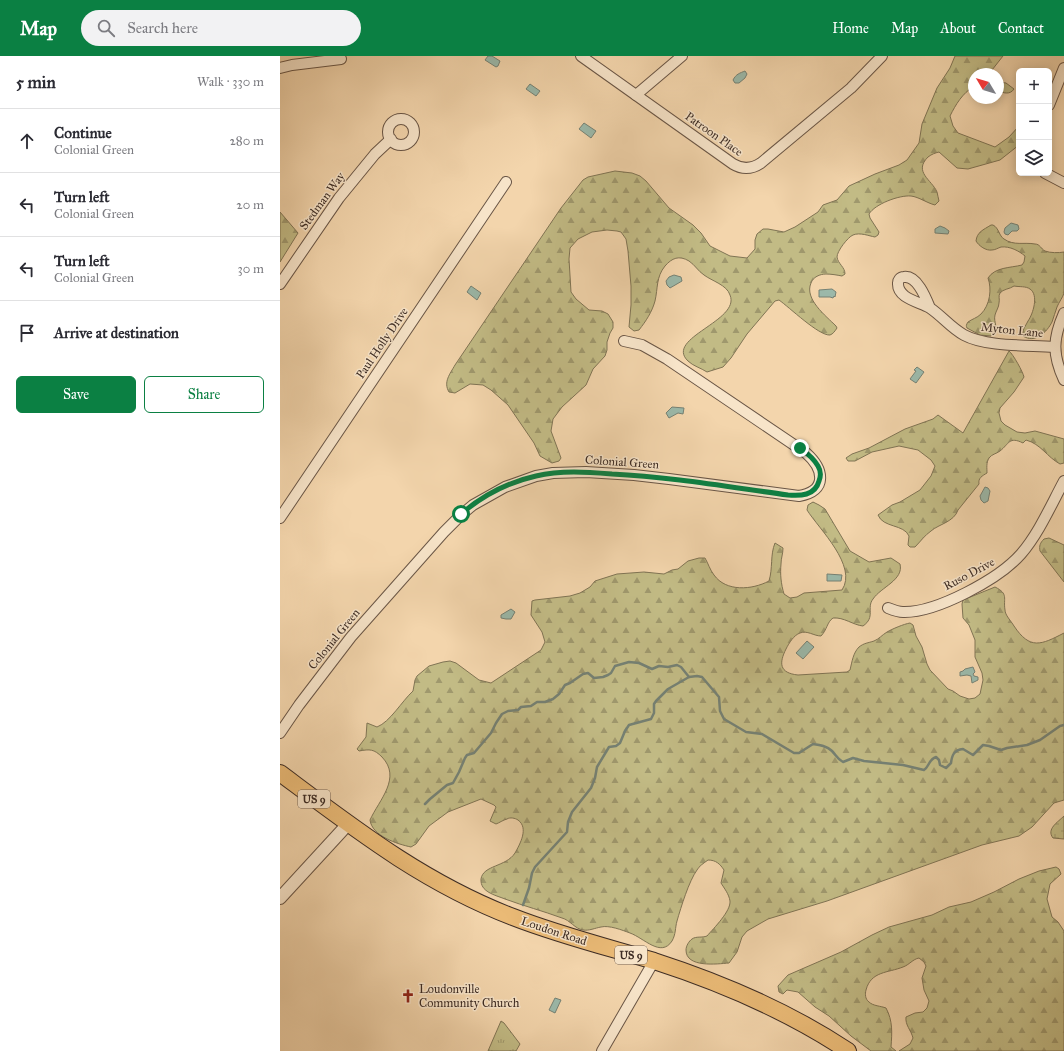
<!DOCTYPE html>
<html lang="en">
<head>
<meta charset="utf-8">
<style>
  body { margin:0; font-family:"IM FELL Great Primer",serif; background:#f2f2f3; color:#2b2b33 }
  .controls { position:absolute; right:12px; top:12px; display:grid; overflow:hidden; border-radius:6px; box-shadow:0 2px 10px #0003 }
  .controls button { width:36px; height:36px; display:grid; place-items:center; padding:0; border:0; border-bottom:1px solid #e1e1e2; background:#fff; color:#2b2b33; font:20px sans-serif }
  .compass { position:absolute; left:688px; top:12px; width:36px; height:36px; border-radius:50%; background:#fff; box-shadow:0 2px 10px #0003; rotate:308deg }
  .stop { position:absolute; width:12px; height:12px; margin:-9px; border:3px solid #0b8043; border-radius:50%; background:#fff }
  .stop.end { background:#0b8043; border-color:#fff; box-shadow:0 1px 4px #0008 }
  .list { margin:0; padding:0; list-style:none }
  h2 { display:flex; justify-content:space-between; align-items:center; height:52px; margin:0; padding:0 16px; font-size:17px }
  h2 small { font-size:13px; font-weight:400; color:#7c7c81 }
  .list li { display:grid; grid-template-columns:26px 1fr auto; gap:12px; align-items:center; box-sizing:border-box; height:64px; padding:0 16px; border-top:1px solid #e1e1e2 }
  .list b { display:block; font-size:15px; white-space:nowrap }
  .list p { margin:0; font-size:13px; white-space:nowrap; color:#7c7c81 }
  .list em { font-size:13px; font-style:normal; color:#7c7c81 }
  .actions { display:flex; gap:8px; padding:12px 16px }
  .actions a { flex:1; padding:9px 0; border:1px solid #0b8043; border-radius:6px; text-align:center; font-size:14px; color:#0b8043 }
  .actions .main { background:#0b8043; color:#fff }
  .icon { flex:none; width:22px; height:22px; fill:none; stroke:currentColor; stroke-width:2; stroke-linecap:round; stroke-linejoin:round }
  .map { position:relative; flex:none; width:784px; height:995px; overflow:hidden }
  header { display:flex; align-items:center; gap:24px; box-sizing:border-box; height:56px; padding:0 20px; background:#0b8043; color:#fff }
  header strong { font-size:19px }
  nav { display:flex; gap:22px; margin-inline-start:auto; font-size:14px }
  .search { width:280px; height:36px; background:#f2f2f3; display:flex; align-items:center; gap:10px; box-sizing:border-box; padding:0 14px; border-radius:22px; color:#7c7c81; font-size:15px }
  main { display:flex }
  aside { flex:1; background:#fff }
  .map>svg:first-child { display:block }
  .grass { fill:url(#grass-tufts); stroke:#807454 }
  .forest { fill:url(#forest-firs); stroke:#807454 }
  .wetland { fill:url(#wetland-marsh); stroke:#807454 }
  .water { fill:#9bb9aa; stroke:#758174 }
  .lines { fill:none; stroke-linecap:round; stroke-linejoin:round }
  .stream { stroke:#758174; stroke-width:2.5 }
  .minor-casing { stroke:#6a5646; stroke-width:12 }
  .tertiary-casing { stroke:#6a5646; stroke-width:14 }
  .primary-casing { stroke:#3d2c24; stroke-width:18 }
  .minor { stroke:#f7e4c9; stroke-width:10 }
  .tertiary { stroke:#f7e4c9; stroke-width:12 }
  .primary { stroke:#eaba76; stroke-width:16 }
  .route { stroke:#0b8043; stroke-width:5 }
  .labels { text-anchor:middle; stroke-width:3; stroke-linejoin:round; paint-order:stroke }
  .shield { fill:#f7e4c9; stroke:#756356; stroke-width:1 }
  .shield-label { font-size:11px; font-weight:bold; fill:#3d2c24 }
  .street-label { font-size:12px; fill:#3d2c24; stroke:#f7e4c9 }
  .poi-label { font-size:12px; fill:#3d2c24; stroke:#f7e4c9; text-anchor:start }
</style>
</head>
<body>
<header>
<strong>Map</strong>
<div class="search"><svg class="icon" aria-label="search" viewBox="0 0 24 24"><circle cx="10" cy="10" r="6"/><path d="M15 15l6 6"/></svg>Search here</div>
<nav><a>Home</a><a>Map</a><a>About</a><a>Contact</a></nav>
</header>
<main>
<aside>
<h2>5 min<small>Walk · 330 m</small></h2>
<ul class="list">
<li><svg class="icon" aria-label="ahead" viewBox="0 0 24 24"><path d="M12 20V5M6 11l6-6 6 6"/></svg><div><b>Continue</b><p>Colonial Green</p></div><em>280 m</em></li>
<li><svg class="icon" aria-label="left" viewBox="0 0 24 24"><path d="M17 20v-9H6M10 6l-5 5 5 5"/></svg><div><b>Turn left</b><p>Colonial Green</p></div><em>20 m</em></li>
<li><svg class="icon" aria-label="left" viewBox="0 0 24 24"><path d="M17 20v-9H6M10 6l-5 5 5 5"/></svg><div><b>Turn left</b><p>Colonial Green</p></div><em>30 m</em></li>
<li><svg class="icon" aria-label="arrive" viewBox="0 0 24 24"><path d="M6 21V4h12l-3 4 3 4H6"/></svg><div><b>Arrive at destination</b></div></li>
</ul>
<div class="actions"><a class="main">Save</a><a>Share</a></div>
</aside>
<div class="map">
<svg width="784" height="995" viewBox="0 0 784 995">
  <defs>
    <pattern id="grass-tufts" width="24" height="20" patternUnits="userSpaceOnUse"><rect width="24" height="20" fill="#c2bb85"/><path d="M3 7l-1-3M5 7V3M7 7l1-3M15 17l-1-3M17 17v-4M19 17l1-3" fill="none" stroke="#9f986d"/></pattern>
    <pattern id="forest-firs" width="22" height="20" patternUnits="userSpaceOnUse"><rect width="22" height="20" fill="#c2bb85"/><path d="M5 1l3.5 6h-7zM16 11l3.5 6h-7z" fill="#9f986d"/></pattern>
    <pattern id="wetland-marsh" width="20" height="14" patternUnits="userSpaceOnUse"><rect width="20" height="14" fill="#c2bb85"/><path d="M1 5h8M5 5V1M11 12h8M15 12V8" fill="none" stroke="#9f986d"/></pattern>
  </defs>
  <rect width="100%" height="100%" fill="#f3d5ac"/>
  <filter id="stains"><feTurbulence type="fractalNoise" baseFrequency=".005" numOctaves="4"/><feColorMatrix values="0 0 0 0 .2 0 0 0 0 .09 0 0 0 0 .02 0 0 0 .5 -.17"/></filter>
  <radialGradient id="worn" r=".72"><stop offset=".6" stop-color="#630" stop-opacity="0"/><stop offset="1" stop-color="#630" stop-opacity=".3"/></radialGradient>
  <polygon class="grass" points="221,965 224,967 240,988 236,995 208,995"/>
  <g class="forest">
    <path d="M675 0H723L712 14V18H694V30C682 38 676 48 670 60L673 70 678 77 715 91 729 81 739 70V89L720 104 688 113 677 112 659 96C655 97 652 98 648 101 633 116 652 124 657 136 658 139 658 142 659 145L655 149C647 147 639 141 631 140 619 139 595 148 589 158L590 162 599 176 598 179 595 181C589 180 580 176 573 179 568 181 557 195 557 201 558 208 565 211 565 218L562 220C557 219 551 218 546 218 540 218 533 221 531 227 524 243 546 260 556 270L557 272C555 275 553 278 550 279 539 280 509 251 499 244L495 245 467 278 451 302 443 311 427 316C421 312 413 310 408 305 384 282 461 265 450 239 447 229 432 225 424 219 418 215 415 209 409 205 399 199 392 202 385 210 376 221 378 232 375 245 372 256 366 265 359 274L354 275 349 271 351 249V230L348 195 346 183 341 176 337 175 327 174 312 176 298 183 290 192 289 203 291 236 296 243 309 254 322 255 328 258 333 266V272L330 277 327 286V294L325 300 313 313 306 329 282 351 273 363 271 375 281 402 279 405 272 407 260 400 254 387 228 349 211 334 203 329 190 328 175 337 169 336C163 326 170 318 175 309L281 152 303 124 308 121 335 115 352 117 360 120 366 125 389 152 413 169 421 177 430 190 450 200 467 202 475 193V184L477 178 483 173H488L504 176 515 171 538 156 543 149 557 144 569 130 595 118 619 109 627 104 639 87 642 68 657 32 670 12Z"/>
    <path d="M718 26 726 27 734 33C730 39 724 37 718 35Z"/>
    <polygon points="0,156 18,177 0,206"/>
    <path d="M711 169H713C719 172 719 180 724 183 734 190 744 186 755 188 760 188 761 193 765 195 770 197 779 197 784 196 784 207 784 226 784 237 783 241 779 246 777 251 775 256 774 261 772 266 767 276 755 288 743 280 742 274 745 271 748 265 753 258 759 239 750 233 746 230 739 231 734 230 730 233 723 233 720 237 718 240 720 243 719 247 719 251 716 255 715 259 713 267 720 271 711 280L700 279 687 272C686 270 686 269 688 266 692 263 697 262 701 258 710 249 712 233 708 222 715 211 730 212 742 209L744 206 745 200C739 195 730 190 721 191 718 192 715 194 712 194 706 195 699 190 696 185 697 176 703 174 711 169Z"/>
    <path d="M729 295C733 298 743 316 744 321L734 336 720 352 719 357 721 365 725 369 737 376 745 377 755 375 784 383V407L780 408C767 401 761 388 746 384L743 387C729 380 729 388 720 395 716 398 712 398 709 402 706 407 707 412 707 417 702 420 698 422 699 428L678 454C674 466 659 468 651 475 645 479 640 486 635 491H630L628 489 629 480C624 468 603 472 598 459L612 449 620 446 640 434 651 420 655 410 651 404 638 394 619 390 592 396 575 405H568L566 402 572 398 589 392 625 373 653 363 658 359 683 377Z"/>
    <path d="M533 446 539 449 545 453 570 495 589 506 611 502 620 508C624 524 601 531 593 543 586 552 596 561 583 570 573 569 564 561 553 562 547 566 547 574 541 580 534 580 527 574 520 577 514 579 509 587 506 593 499 607 499 617 518 619L567 616 570 614C572 606 573 597 579 591 584 587 588 587 594 585 599 583 602 579 607 576 612 573 624 568 630 567L633 569 636 580 642 591 647 608 650 614 668 633 673 635 680 640 689 643 695 642 700 638 703 624 702 617 695 601V584L689 569 683 562 682 548 683 544 715 531C729 538 723 542 725 554 725 559 731 565 734 570 750 594 761 589 784 577V744L774 747 752 771 739 780 702 789 547 845 488 863 467 875 462 881 457 896 449 907C437 908 406 912 406 894 406 890 409 885 412 883 416 880 422 882 427 880 434 872 451 855 450 845 449 838 444 832 441 827L444 814C440 808 436 804 428 804 424 807 419 810 417 814 409 825 401 851 397 865 395 872 396 878 392 885 381 902 364 882 350 877 342 874 329 869 321 871 315 872 309 875 303 874 295 873 290 864 282 862 263 855 244 850 225 843 215 839 200 836 201 823 203 809 226 811 235 797 240 788 249 772 238 764 235 762 230 761 227 763 223 764 219 767 216 768L210 765 216 751 214 749 201 743 168 756 149 770 136 788 131 791C117 788 92 780 90 764 99 744 122 722 102 701 94 693 90 693 79 695L77 693 86 681 87 667 97 671C110 666 122 645 133 635L135 624 137 620 149 610 163 606 170 605 176 607 199 624 211 627 261 594 265 586 262 576 251 559 252 545 255 544 290 540 300 537 310 531 315 525 337 518 364 516 384 518 392 514 398 513 408 505 419 502H425C428 507 430 514 434 519 446 536 472 534 489 525 493 512 490 499 495 487L503 492C503 498 501 502 501 508 500 518 501 528 504 538L510 542 517 541 524 537 562 534C578 510 539 473 527 454L528 449Z"/>
    <path d="M769 482 784 489V526L760 495C759 490 760 487 764 483Z"/>
    <path d="M776 811 779 813 781 818 770 828 767 843 772 861 778 866 784 875V995H619L630 988 633 982C631 974 625 969 626 961L635 957 643 956 647 952 649 945 644 934 642 922 646 910 644 906 639 902C633 903 629 909 623 911 608 917 591 915 586 934 585 938 585 943 589 946 593 950 601 950 606 952 613 965 612 977 611 991L616 995H591L571 980 549 960 535 951 518 936 507 934 503 938 499 936 498 930 508 919 561 896 592 879 609 871 652 859 669 851 691 846 714 836 739 823 759 815Z"/>
  </g>
  <path class="wetland" d="M784 760V783L773 782C766 773 778 766 784 760Z"/>
  <g class="water">
    <polygon points="208,0 212,0 220,5 218,10 216,11 205,4"/>
    <path d="M465 15 467 18 465 22 459 27H455L453 24C456 18 460 17 465 15Z"/>
    <polygon points="250,28 260,35 256,40 246,33"/>
    <polygon points="304,67 316,75 311,82 299,73"/>
    <polygon points="731,167 738,169 739,173 737,175 732,175 728,179 725,178 724,176 725,172"/>
    <polygon points="660,170 665,172 669,175 668,178 655,177 655,173"/>
    <polygon points="394,219 401,221 402,225 390,232 387,229 386,225 389,221"/>
    <polygon points="191,230 201,237 197,244 187,236"/>
    <polygon points="552,233 556,236 555,241 554,240 553,242 550,241 539,241 539,234"/>
    <polygon points="637,311 644,316 636,327 630,323 636,315 634,314"/>
    <polygon points="392,351 404,352 403,358 398,357 389,362 386,357"/>
    <polygon points="705,431 708,432 710,435 708,445 704,447 701,444 700,440"/>
    <polygon points="547,518 562,519 561,525 547,525"/>
    <polygon points="231,553 235,556 231,563 226,563 221,562 221,559"/>
    <polygon points="527,585 534,591 523,603 516,597"/>
    <polygon points="693,611 695,616 693,618 694,620 698,621 698,624 692,627 691,620 687,619 680,620 680,616 683,615 685,613"/>
    <polygon points="275,942 281,944 275,957 269,954"/>
  </g>
  <g class="lines">
    <g class="stream">
      <polyline points="145,748 150,743 167,729 173,727 179,716 185,702 187,699 194,697 211,677 216,667 222,658 228,655 238,654 241,651 251,650 257,646 265,646 273,643 279,638 285,629 290,627 303,618 308,617 314,622 323,621 328,619 331,617 335,610 349,606 359,607 372,613 379,610 388,611 397,609 401,611 409,621"/>
      <path d="M243 849 249 832 252 817 255 811 287 776 288 766 292 756 311 732 315 722 317 711 329 691 336 690 340 687 345 675 349 669 371 663 374 657V648L376 645 388 633 409 621 417 620 422 621 439 641 440 655 444 663 466 676 482 678 514 697H519L533 688C540 689 547 690 552 695 556 699 557 703 563 706L573 702 584 705 623 709 644 714C649 711 649 703 656 701L659 704 660 709 666 712 671 707C672 699 674 694 683 693L693 699 703 689 709 690 721 694 727 692 747 689 760 684 780 670 784 669"/>
    </g>
    <g class="minor-casing">
      <g id="minor">
        <path d="M301 0 453 108C463 114 472 113 481 107L571 32 602 0"/>
        <polyline points="0,12 12,9 61,3"/>
        <polyline points="356,39 402,0"/>
        <polyline points="769,49 784,12"/>
        <circle cx="121" cy="76" r="13"/>
        <polyline points="765,117 784,127"/>
        <polyline points="0,228 59,142 95,98 111,83"/>
        <path d="M650 252C646 242 637 219 624 221 620 221 618 224 618 227 617 243 641 246 650 252 662 260 671 272 684 279 706 291 748 289 774 291"/>
        <path d="M784 257C773 282 772 298 784 324"/>
        <polyline points="0,462 226,126"/>
        <path d="M608 552C613 554 618 556 623 556 656 557 719 523 741 498 759 477 771 449 784 425"/>
        <path d="M0 677 19 649 71 581 164 476 181 459 193 449 225 431 256 420 273 417 306 416 354 419 389 423 519 440C548 435 544 413 526 397L387 303 362 289 344 285"/>
        <polyline points="322,995 374,905"/>
      </g>
    </g>
    <g class="tertiary-casing">
      <polyline id="tertiary" points="0,842 68,768"/>
    </g>
    <g class="primary-casing">
      <path id="primary" d="M0 717C75 773 144 827 233 861 279 879 327 891 374 905 442 927 508 955 568 995"/>
    </g>
    <use href="#minor" class="minor"/>
    <use href="#tertiary" class="tertiary"/>
    <use href="#primary" class="primary"/>
  </g>
  <g class="lines">
    <path class="route" d="M181 458C202 440 229 426 256 420 281 414 307 416 332 418 391 421 449 431 508 439 520 440 535 440 539 425 541 420 541 415 538 410 534 403 527 397 520 392"/>
  </g>
  <defs>
    <g id="church-bare" transform="scale(1.08)"><path d="M-1.2-6h2.4v3.5h3.3v2.4h-3.3V6h-2.4V-.1h-3.3v-2.4h3.3Z" fill="#8f2418" stroke="#f7e4c9" stroke-width="2.5" paint-order="stroke"/></g>
  </defs>
  <g fill-rule="evenodd">
    <use href="#church-bare" x="128" y="940"/>
  </g>
  <g class="labels">
    <g class="shield">
      <rect x="18" y="734" width="32" height="18" rx="3"/>
      <rect x="335" y="890" width="32" height="18" rx="3"/>
    </g>
    <g class="shield-label">
      <text x="34" y="747">US 9</text>
      <text x="351" y="903">US 9</text>
    </g>
    <g class="street-label">
      <text transform="translate(434 78) rotate(35)" y="4">Patroon Place</text>
      <text transform="translate(42 145) rotate(-54)" y="4">Stedman Way</text>
      <text transform="translate(732 274) rotate(6)" y="4">Myton Lane</text>
      <text transform="translate(102 287) rotate(-56)" y="4">Paul Holly Drive</text>
      <text transform="translate(342 406) rotate(4)" y="4">Colonial Green</text>
      <text transform="translate(689 518) rotate(-28)" y="4">Ruso Drive</text>
      <text transform="translate(54 583) rotate(-51)" y="4">Colonial Green</text>
      <text transform="translate(274 875) rotate(18)" y="4">Loudon Road</text>
    </g>
    <g class="poi-label">
      <text x="139" y="937">Loudonville<tspan x="139" dy="14">Community Church</tspan></text>
    </g>
  </g>
  <rect width="100%" height="100%" filter="url(#stains)"/>
  <rect width="100%" height="100%" fill="url(#worn)"/>
</svg>
<div class="controls">
<button>+</button>
<button>−</button>
<button><svg class="icon" aria-label="layers" viewBox="0 0 24 24"><path d="M12 4l9 5-9 5-9-5zM3 14l9 5 9-5"/></svg></button>
</div>
<svg class="compass" viewBox="-18 -18 36 36"><path d="M0-13l5 13h-10z" fill="#e53935"/><path d="M0 13l5-13h-10z" fill="#7c7c81"/></svg>
<div class="stop" style="left:181px;top:458px"></div>
<div class="stop end" style="left:520px;top:392px"></div>
</div>
</main>
</body>
</html>
